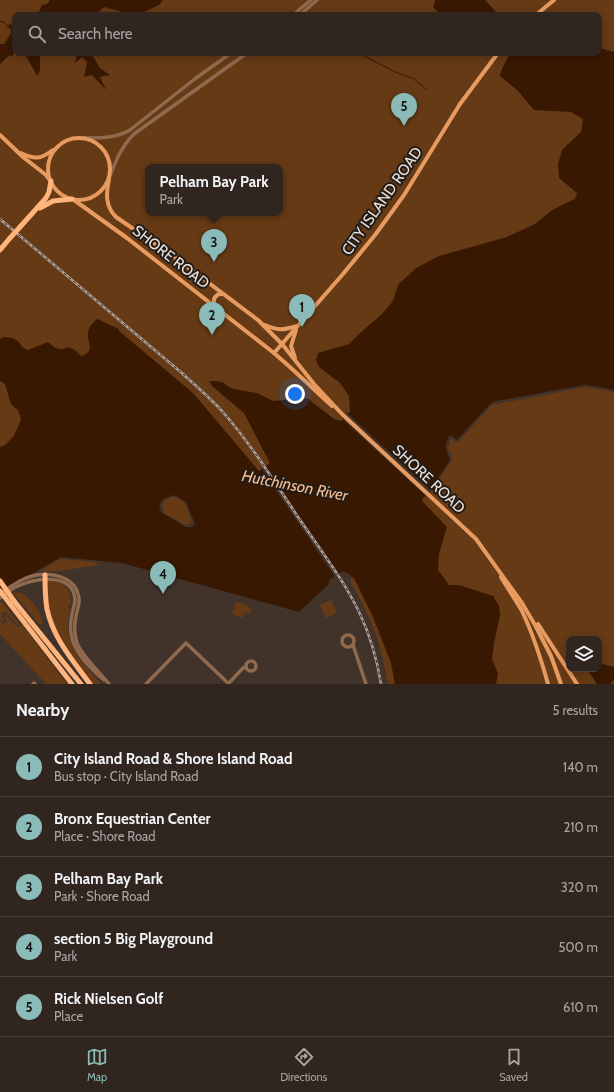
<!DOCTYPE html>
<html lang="en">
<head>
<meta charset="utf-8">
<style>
  body { margin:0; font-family:Cabin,sans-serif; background:#3d322c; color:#f1f3f6 }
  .controls { position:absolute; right:12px; bottom:12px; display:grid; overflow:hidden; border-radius:8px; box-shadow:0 2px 10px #0003 }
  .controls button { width:36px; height:36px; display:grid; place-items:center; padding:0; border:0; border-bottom:1px solid #4c433d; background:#31261f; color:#f1f3f6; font:20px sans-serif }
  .you { position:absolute; left:295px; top:394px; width:14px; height:14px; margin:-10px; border:3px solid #fff; border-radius:50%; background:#1a73e8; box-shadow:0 0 0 6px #1a73e833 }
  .badge { display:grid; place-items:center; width:26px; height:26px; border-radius:50%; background:#8bbbb9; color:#111; font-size:13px; font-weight:700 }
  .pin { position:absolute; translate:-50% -33px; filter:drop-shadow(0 1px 2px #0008) }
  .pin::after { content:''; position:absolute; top:21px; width:14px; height:12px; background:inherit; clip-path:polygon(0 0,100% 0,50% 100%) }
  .popup { position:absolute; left:145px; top:164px; width:138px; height:52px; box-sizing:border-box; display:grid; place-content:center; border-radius:8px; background:#31261f; filter:drop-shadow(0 1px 3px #0005); font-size:13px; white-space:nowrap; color:#a8a5a4 }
  .popup b { font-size:15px; color:#f1f3f6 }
  .popup::after { content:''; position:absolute; left:50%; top:100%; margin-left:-8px; border:8px solid transparent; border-top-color:#31261f }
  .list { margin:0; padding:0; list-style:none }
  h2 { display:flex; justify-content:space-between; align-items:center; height:52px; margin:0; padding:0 16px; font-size:17px }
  h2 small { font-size:13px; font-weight:400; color:#a8a5a4 }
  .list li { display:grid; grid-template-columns:26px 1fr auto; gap:12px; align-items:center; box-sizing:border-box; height:60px; padding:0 16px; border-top:1px solid #4c433d }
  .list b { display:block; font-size:15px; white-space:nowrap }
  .list p { margin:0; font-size:13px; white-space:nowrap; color:#a8a5a4 }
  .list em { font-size:13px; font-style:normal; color:#a8a5a4 }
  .icon { flex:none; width:22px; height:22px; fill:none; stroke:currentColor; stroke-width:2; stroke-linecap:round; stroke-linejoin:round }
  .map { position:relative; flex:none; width:614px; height:684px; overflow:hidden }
  .search { position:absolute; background:#31261f; box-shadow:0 2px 10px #0003; left:12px; right:12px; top:12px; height:44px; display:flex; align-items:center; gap:10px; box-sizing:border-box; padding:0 14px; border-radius:8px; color:#a8a5a4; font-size:15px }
  .sheet { height:352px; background:#31261f }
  nav { display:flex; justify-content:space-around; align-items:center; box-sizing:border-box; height:56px; border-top:1px solid #4c433d; background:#31261f; font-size:11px; color:#a8a5a4 }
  nav a { display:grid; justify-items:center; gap:2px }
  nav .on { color:#8bbbb9 }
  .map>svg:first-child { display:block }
  .green { fill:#663a15; fill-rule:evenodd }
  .water { fill:#381800; fill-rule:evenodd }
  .pier { fill:#413329 }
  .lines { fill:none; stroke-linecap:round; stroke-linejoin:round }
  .stream { stroke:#381800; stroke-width:1 }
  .minor { stroke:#906a4e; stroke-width:3.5 }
  .major { stroke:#e89b60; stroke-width:4 }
  .highway { stroke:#ffb47d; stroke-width:5 }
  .rail-casing { stroke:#ada19a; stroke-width:2.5 }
  .rail { stroke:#231c17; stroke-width:1; stroke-dasharray:3; stroke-linecap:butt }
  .highway-bridge { stroke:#ffb47d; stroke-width:5 }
  .labels { text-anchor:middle; stroke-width:4; stroke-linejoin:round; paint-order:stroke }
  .street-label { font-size:15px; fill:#ebe1db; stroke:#231c17 }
  .water-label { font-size:16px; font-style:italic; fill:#f6bb90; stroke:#231c17 }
</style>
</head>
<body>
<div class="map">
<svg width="614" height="684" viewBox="0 0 614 684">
  <rect width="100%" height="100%" fill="#413329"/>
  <g class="green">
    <path d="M0 0H614V105L605 163 388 432H385L350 411 342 421 337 420 334 419 259 471 0 522ZM15 15H599V53H15ZM148 167H280V213H148Z"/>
    <path d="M585 385 614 390V684H388C385 669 382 655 378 641 371 620 361 600 350 581L351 578H354L349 574 343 571 349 564 445 619 416 500 427 495 450 460V457L447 452 449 436 457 440 491 403ZM569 639H599V669H569Z"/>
    <path d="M171 497C186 497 188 510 191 522L188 525 183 524 164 513 162 505 164 500Z"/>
    <polygon points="61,559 95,562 100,565 59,571 41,571 53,563"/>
    <path d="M49 581C63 581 72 589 71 604L67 606 70 609C61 644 81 660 101 684H92C74 659 52 634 48 602 48 596 48 589 47 583Z"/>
    <path d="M14 592C28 591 41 611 43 623L41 625 38 623C30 613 22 603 13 593Z"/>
    <polygon points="331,600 337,613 326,618 320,605"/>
    <polygon points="2,601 19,624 19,625 17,625 6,612 4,612 1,615 5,622 0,620 0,602"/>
    <polygon points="237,601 252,609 250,614 245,612 242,618 232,614 235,608 234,607"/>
    <polygon points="4,614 6,615 17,627 22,625 67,684 46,684 0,634 0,622 5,624 7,621"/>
  </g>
  <g class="water">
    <polygon points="50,0 163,0 159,5 144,12 130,14 104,7 95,15 37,15 38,14 42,5 47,4"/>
    <polygon points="435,0 485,0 499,15 440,15 438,12 433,7"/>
    <polygon points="10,24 15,26 15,51 12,57 10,55 0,64 0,44 4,44 11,33 11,29 7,27"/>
    <path d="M599 48 614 52V390L585 385 493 402 457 441 449 436 447 452 451 460 427 495 422 499 423 502 447 527 439 554 438 570 449 585H459L493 596 499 606 500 615 494 644 492 659 498 674 496 684H395L391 663 373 617 354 578 349 574 343 571 330 579 328 585 299 612 122 563 61 557 0 592V447L5 445 14 436 21 419 18 410 11 404 5 384 0 381V339L4 337 13 338 19 342 22 347 28 350 48 342C55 348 59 352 68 347L75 350 81 356C97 352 86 340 88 332 89 326 93 323 97 319L119 329V331L193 393 259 471 270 463 244 413 212 386 209 381H214L222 382 231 388 244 391 257 393 273 401 307 398 334 419 337 420 342 421 350 411 349 396 340 383 319 367 316 360 318 353 349 344 359 334 382 314 393 301 398 285 416 268 439 256 507 237 535 224 552 210 575 199 577 193 559 178 558 164 562 150 581 132 583 119 571 112 534 110 518 91 500 76 502 69 510 53H599ZM174 495 186 502 195 524 192 527H186L162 513 159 506 163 499Z"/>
    <polygon points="18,53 40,53 40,71 37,76 26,56 24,55 19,55"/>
    <polygon points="77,53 91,53 100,68 110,75 100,77 106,90 92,75 84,77 87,62 82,57 75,63"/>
    <polygon points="599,663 614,667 614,680 610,684 597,684 587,669 599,669"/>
  </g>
  <g class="pier">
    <polygon points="585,385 614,390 614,392 585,387 492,405 458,442 454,441 451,438 448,449 452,456 452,460 427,497 341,418 346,412 430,490 450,460 446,449 446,444 449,436 452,436 457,440 491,403 493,402"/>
    <polygon points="265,465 339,575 335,577 261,468"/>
  </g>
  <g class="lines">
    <g class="stream">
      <polyline points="0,21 3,22 8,26"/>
      <polyline points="359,53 395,72 414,79 427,90"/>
    </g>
    <g class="minor">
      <polyline points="293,15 311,0"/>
      <polyline points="300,15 317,0"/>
      <path d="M85 138C101 138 116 138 130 130L196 78 231 53"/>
      <path d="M110 176C116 160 122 146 134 134L247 53"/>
      <path d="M0 594C8 588 17 582 26 578 44 571 75 573 79 598 80 604 77 610 76 616 74 625 74 634 77 643 83 658 99 671 109 684"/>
      <path d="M0 598C6 594 11 589 18 586 35 578 72 572 75 599 75 604 73 609 72 614 70 623 70 633 73 642 79 657 92 670 104 680"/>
      <circle cx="348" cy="641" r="6"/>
      <polyline points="353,645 366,684"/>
      <circle cx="251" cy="666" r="5"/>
      <polyline points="33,684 34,683 35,684"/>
      <polyline points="146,684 186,643 228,683"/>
      <polyline points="228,684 243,668 246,667"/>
    </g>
    <g class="major">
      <polyline points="536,15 554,0"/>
      <polyline points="0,135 23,157 46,175 49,179"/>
      <circle cx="79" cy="169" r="31"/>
      <path d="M21 153C35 160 41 159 53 150"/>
      <path d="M109 179C106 193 105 206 116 217L173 256 258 320 282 344 314 384 342 414 476 539 522 603 535 625 551 656 561 684"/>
      <polyline points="74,200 127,238 274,353 291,368 332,406"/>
      <path d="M215 306C212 300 215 293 223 294"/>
      <path d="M265 325C278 331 284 330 297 326"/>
      <polyline points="274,353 343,274 375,235 404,195 460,104 498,53"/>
      <polyline points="295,358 291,346 296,330"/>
      <path d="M501 577C508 589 515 599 522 611 533 634 541 659 548 684"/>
      <polyline points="538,624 577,684"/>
    </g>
    <g class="highway">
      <polyline points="40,208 53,201 72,199"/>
      <polyline points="20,227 46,198 49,192 51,181"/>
      <polyline points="0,250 10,238"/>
      <path d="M45 575C45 586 45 598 47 609 53 638 73 661 90 684"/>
      <polyline points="14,601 81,684"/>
      <polyline points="10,604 72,684"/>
    </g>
    <g class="rail-casing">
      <path id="rail" d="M0 219 183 374C196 386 210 398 222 411 251 444 274 481 298 517 320 549 344 580 360 614 371 637 377 660 381 684"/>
    </g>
    <use href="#rail" class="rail"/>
    <g class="highway-bridge">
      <polyline points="10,238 20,227"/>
      <polyline points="0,581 14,601"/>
      <polyline points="0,591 10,604"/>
    </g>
  </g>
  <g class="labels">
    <g class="street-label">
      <text transform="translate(382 201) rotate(-55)" y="5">CITY ISLAND ROAD</text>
      <text transform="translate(171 257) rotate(38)" y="5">SHORE ROAD</text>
      <text transform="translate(429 479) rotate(43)" y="5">SHORE ROAD</text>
    </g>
    <g class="water-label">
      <text transform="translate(295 485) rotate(11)" y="6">Hutchinson River</text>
    </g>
  </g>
</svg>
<div class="controls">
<button><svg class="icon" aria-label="layers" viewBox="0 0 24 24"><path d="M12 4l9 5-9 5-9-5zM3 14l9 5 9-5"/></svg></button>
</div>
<div class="you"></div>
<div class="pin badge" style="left:302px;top:327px">1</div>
<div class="pin badge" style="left:212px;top:335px">2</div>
<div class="pin badge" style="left:214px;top:262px">3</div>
<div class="popup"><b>Pelham Bay Park</b>Park</div>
<div class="pin badge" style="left:163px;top:594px">4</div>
<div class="pin badge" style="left:404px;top:126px">5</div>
<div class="search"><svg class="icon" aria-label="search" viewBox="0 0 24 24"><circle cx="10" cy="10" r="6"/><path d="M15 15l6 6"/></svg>Search here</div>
</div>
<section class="sheet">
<h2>Nearby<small>5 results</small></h2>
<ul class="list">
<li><span class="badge">1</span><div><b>City Island Road &amp; Shore Island Road</b><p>Bus stop · City Island Road</p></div><em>140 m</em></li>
<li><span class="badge">2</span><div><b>Bronx Equestrian Center</b><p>Place · Shore Road</p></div><em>210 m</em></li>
<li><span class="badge">3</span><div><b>Pelham Bay Park</b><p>Park · Shore Road</p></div><em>320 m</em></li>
<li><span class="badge">4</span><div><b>section 5 Big Playground</b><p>Park</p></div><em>500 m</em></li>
<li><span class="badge">5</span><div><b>Rick Nielsen Golf</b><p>Place</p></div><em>610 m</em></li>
</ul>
</section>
<nav>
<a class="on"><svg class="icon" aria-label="map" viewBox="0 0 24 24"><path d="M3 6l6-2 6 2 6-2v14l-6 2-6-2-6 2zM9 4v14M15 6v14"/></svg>Map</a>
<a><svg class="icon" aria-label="directions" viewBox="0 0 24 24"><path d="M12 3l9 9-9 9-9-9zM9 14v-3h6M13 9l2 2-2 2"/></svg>Directions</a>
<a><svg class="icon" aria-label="saved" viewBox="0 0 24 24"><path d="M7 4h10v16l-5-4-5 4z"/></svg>Saved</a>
</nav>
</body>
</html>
